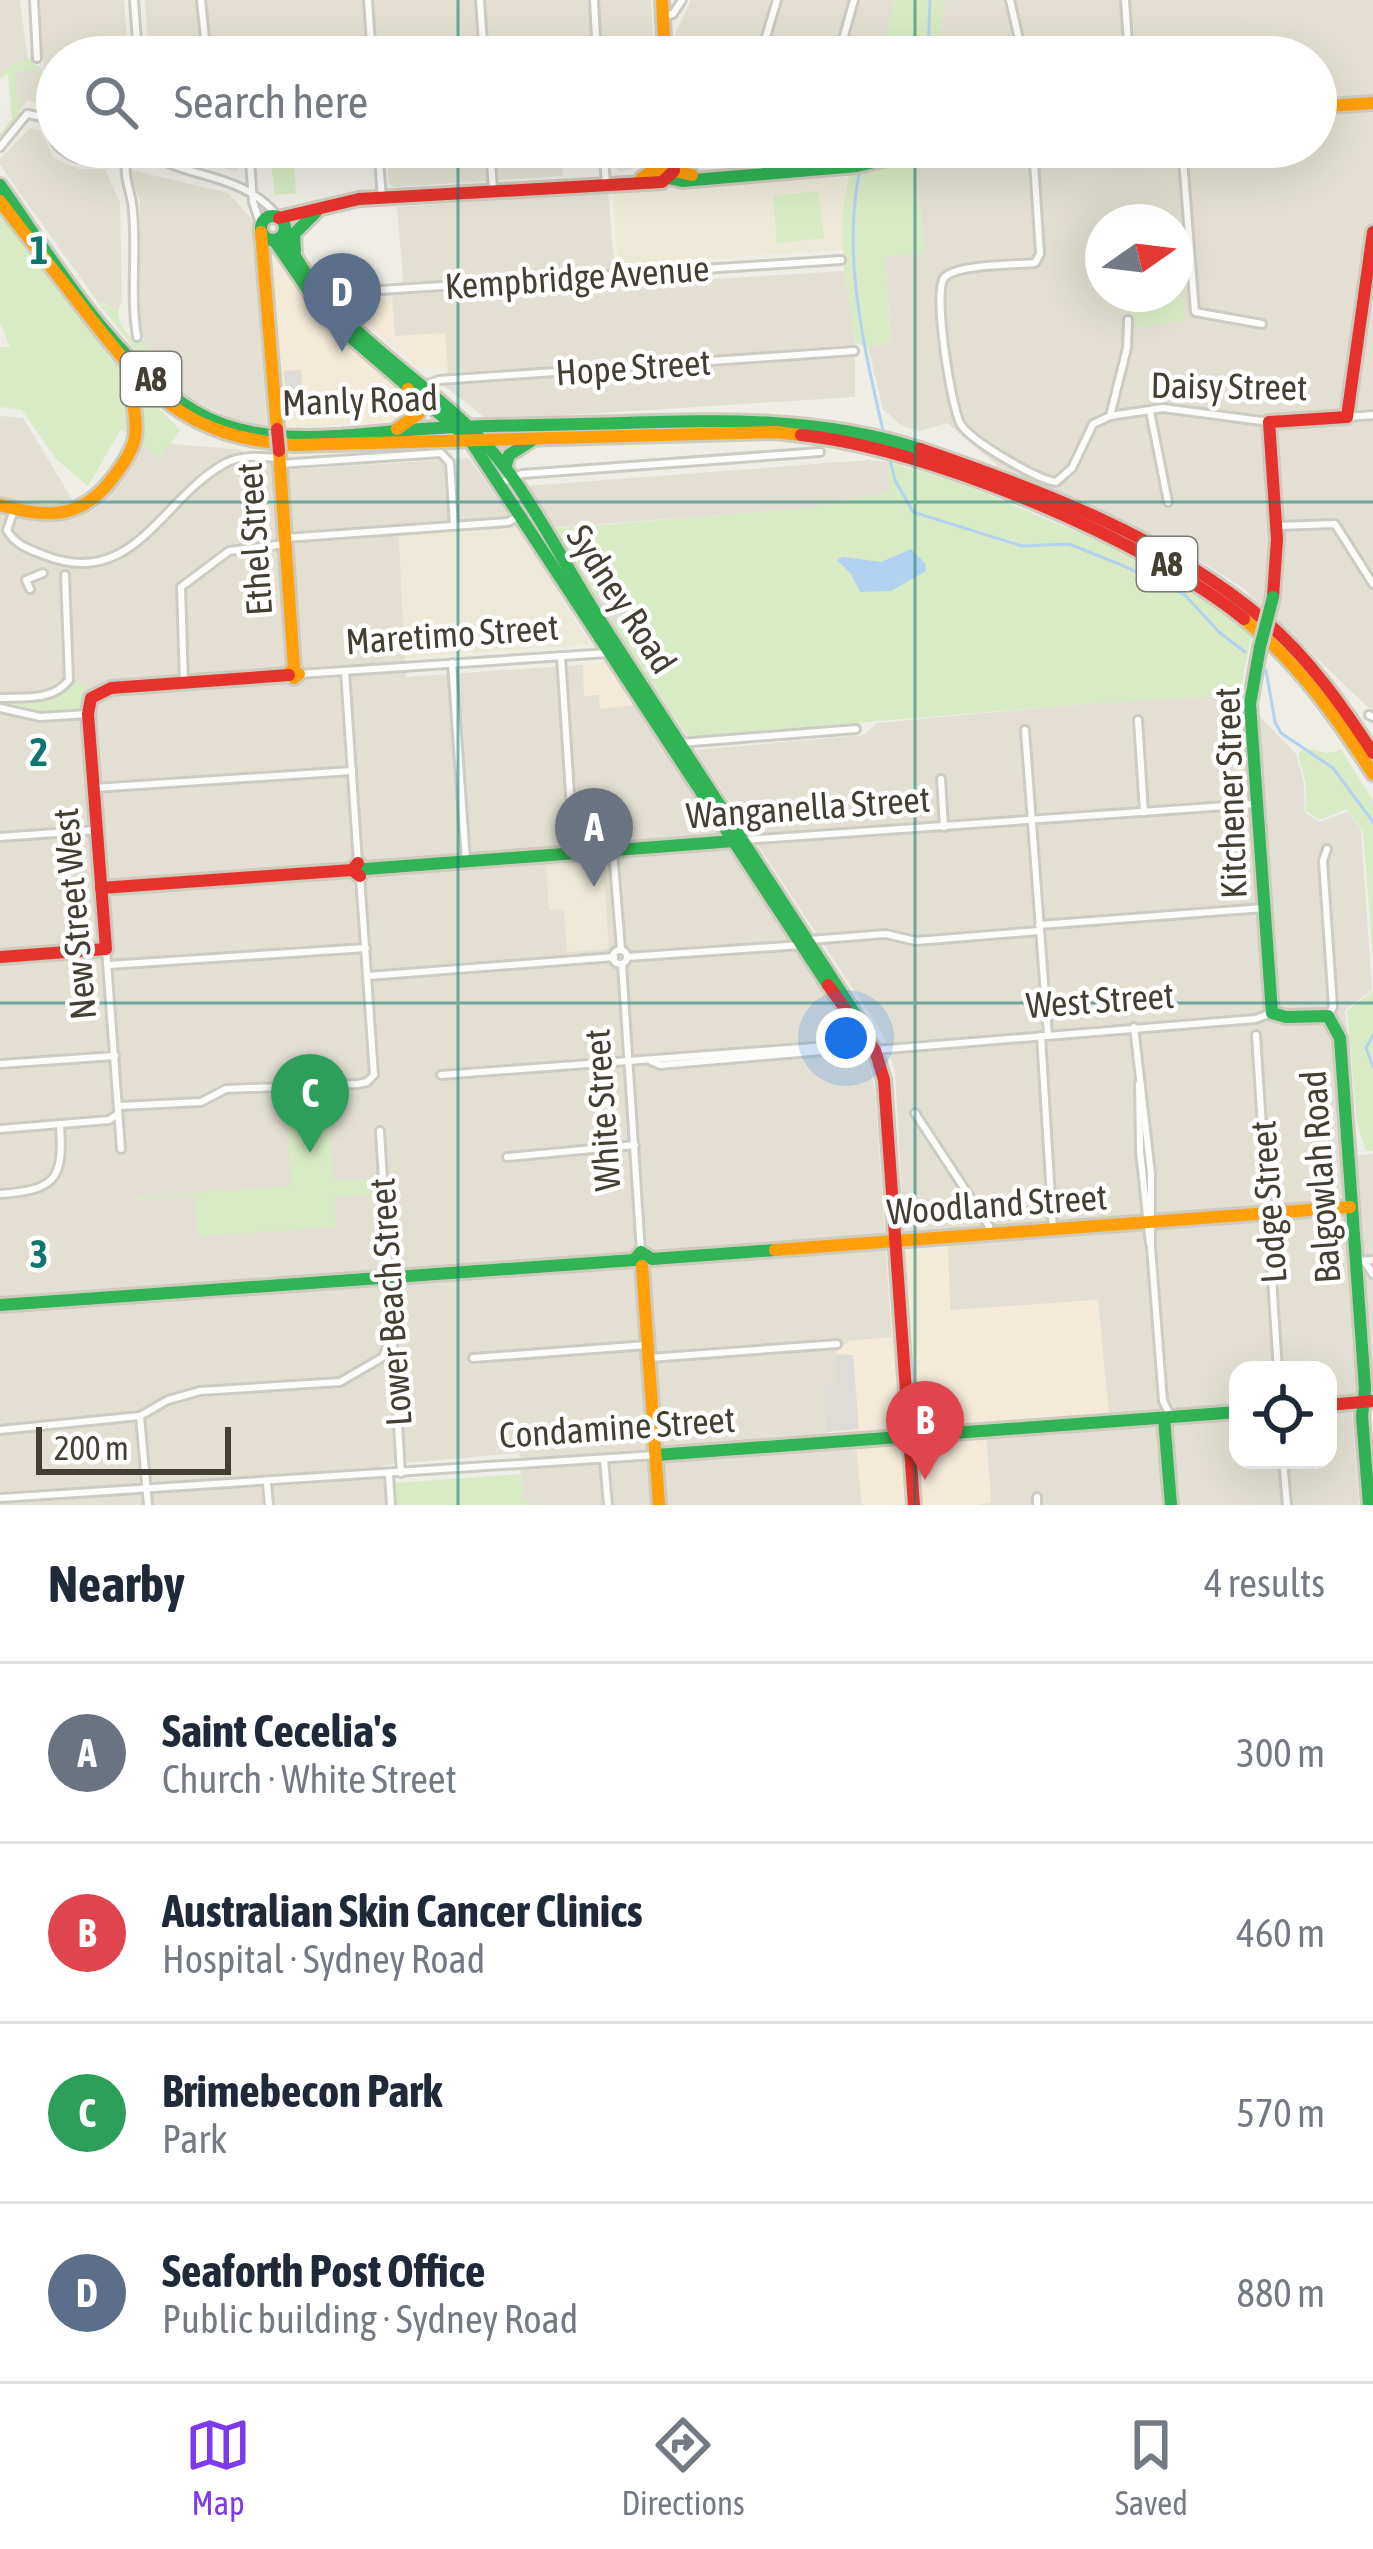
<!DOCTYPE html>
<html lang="en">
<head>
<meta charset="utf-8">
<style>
  body { margin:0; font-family:"Asap Condensed",sans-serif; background:#f2f2f3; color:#1f2937 }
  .controls { position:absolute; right:36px; bottom:36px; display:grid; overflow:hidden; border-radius:24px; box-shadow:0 12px 48px #0002 }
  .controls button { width:108px; height:108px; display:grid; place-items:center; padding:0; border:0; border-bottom:3px solid #e0e1e3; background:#fff; color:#1f2937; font:60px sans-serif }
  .compass { position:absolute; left:1085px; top:204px; width:108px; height:108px; border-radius:50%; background:#fff; box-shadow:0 12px 48px #0002; rotate:76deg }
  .scale { position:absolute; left:36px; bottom:30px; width:195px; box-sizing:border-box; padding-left:12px; border:6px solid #443f33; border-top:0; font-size:33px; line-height:42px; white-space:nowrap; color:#443f33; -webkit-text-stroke:9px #fff; paint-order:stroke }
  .you { position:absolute; left:846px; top:1038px; width:42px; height:42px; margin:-30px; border:9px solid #fff; border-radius:50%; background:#1a73e8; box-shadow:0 0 0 18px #1a73e833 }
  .badge { display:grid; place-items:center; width:78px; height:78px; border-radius:50%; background:#7c3aed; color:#fff; font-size:39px; font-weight:700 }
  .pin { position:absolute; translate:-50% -99px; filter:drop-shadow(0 3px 6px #0008) }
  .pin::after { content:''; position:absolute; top:63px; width:42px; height:36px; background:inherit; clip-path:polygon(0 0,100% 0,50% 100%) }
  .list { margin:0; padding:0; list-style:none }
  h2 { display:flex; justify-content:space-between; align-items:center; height:156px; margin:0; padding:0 48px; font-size:51px }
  h2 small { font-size:39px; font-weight:400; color:#747a83 }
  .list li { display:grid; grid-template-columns:78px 1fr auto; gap:36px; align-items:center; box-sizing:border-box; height:180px; padding:0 48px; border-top:3px solid #e0e1e3 }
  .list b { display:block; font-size:45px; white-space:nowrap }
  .list p { margin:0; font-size:39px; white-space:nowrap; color:#747a83 }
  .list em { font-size:39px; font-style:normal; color:#747a83 }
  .icon { flex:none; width:66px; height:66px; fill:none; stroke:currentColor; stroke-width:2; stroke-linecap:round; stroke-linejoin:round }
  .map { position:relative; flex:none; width:1373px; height:1505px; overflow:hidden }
  .search { position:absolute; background:#fff; box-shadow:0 12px 48px #0002; left:36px; right:36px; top:36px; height:132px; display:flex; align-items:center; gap:30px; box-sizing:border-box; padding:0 42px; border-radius:66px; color:#747a83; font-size:45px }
  .sheet { height:876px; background:#fff }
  nav { display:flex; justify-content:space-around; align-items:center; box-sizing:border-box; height:168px; border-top:3px solid #e0e1e3; background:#fff; font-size:33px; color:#747a83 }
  nav a { display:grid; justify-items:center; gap:6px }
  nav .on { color:#7c3aed }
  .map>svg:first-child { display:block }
  .residential { fill:#e3e0d3; fill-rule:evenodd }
  .commercial { fill:#f3ead7 }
  .education { fill:#ede9d7 }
  .green { fill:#d8ebc4 }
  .parking { fill:#dddcd6 }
  .water { fill:#b3d2f0 }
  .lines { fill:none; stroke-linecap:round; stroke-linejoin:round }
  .stream { stroke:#b3d2f0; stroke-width:3 }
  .street-casing { stroke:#cccbc4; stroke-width:12 }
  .fast-casing { stroke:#cecbbd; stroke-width:18 }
  .slow-casing { stroke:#cecbbd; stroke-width:18 }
  .jam-casing { stroke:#cecbbd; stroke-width:18 }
  .street { stroke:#fcfcfb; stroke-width:6 }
  .fast { stroke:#30b455; stroke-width:12 }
  .slow { stroke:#ff9f0a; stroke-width:12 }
  .jam { stroke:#e5322d; stroke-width:12 }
  .fast-bridge-casing { stroke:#cecbbd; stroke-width:18; stroke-linecap:butt }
  .jam-bridge-casing { stroke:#cecbbd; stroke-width:18; stroke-linecap:butt }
  .fast-bridge { stroke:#30b455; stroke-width:12 }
  .jam-bridge { stroke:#e5322d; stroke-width:12 }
  .grid { fill:none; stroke:#0f766e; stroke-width:3; stroke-opacity:0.55 }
  .labels { text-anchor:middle; stroke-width:9; stroke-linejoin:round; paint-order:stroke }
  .shield { fill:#fff; stroke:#7c7970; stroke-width:3 }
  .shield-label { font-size:33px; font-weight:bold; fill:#443f33 }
  .street-label { font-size:36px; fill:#443f33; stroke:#fff }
  .grid-label { font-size:39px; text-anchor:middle; font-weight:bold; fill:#0f766e; stroke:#fff; stroke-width:9; stroke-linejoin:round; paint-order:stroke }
</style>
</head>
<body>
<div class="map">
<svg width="1373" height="1505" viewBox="0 0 1373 1505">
  <rect width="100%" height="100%" fill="#eeede6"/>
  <g class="residential">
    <polygon points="0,0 20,0 28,61 10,66 0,75"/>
    <polygon points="40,0 124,0 128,57 57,57 57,121 46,108"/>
    <polygon points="145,0 651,0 654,57 149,57"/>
    <polygon points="691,0 895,0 879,57 675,57 675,35"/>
    <path d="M945 0H1373V712L1243 588 1185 551 998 466 947 423 920 431 902 426 883 409 868 347 891 342 885 256 925 252 914 147H1316V57H937ZM1103 222H1175V294H1103Z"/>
    <polygon points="40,69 42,106 28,100 17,113 14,71"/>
    <polygon points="30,128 40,130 53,158 78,169 105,169 120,203 122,301 118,310 97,301 0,165 0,159"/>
    <polygon points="159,147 320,147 239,152 237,172 165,153"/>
    <polygon points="387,147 561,147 563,176 393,187 389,183"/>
    <polygon points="614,147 658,147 648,164 620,172 615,167"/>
    <polygon points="716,147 854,147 854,156 717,166"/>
    <polygon points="132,170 228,193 252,219 267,427 233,419 189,398 150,369 139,317 140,200 129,174"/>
    <polygon points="608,192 616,285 844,271 855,341 855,397 488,420 443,385 448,369 395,336 392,298 403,278 397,207"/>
    <polygon points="0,416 23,418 75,504 78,517 97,508 135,457 142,435 174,444 242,450 246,465 272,462 287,470 469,458 517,527 399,536 406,677 607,663 869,1063 875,1092 892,1337 837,1383 823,1384 857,1452 862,1505 537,1505 523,1499 519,1453 383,1465 386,1505 0,1505"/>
    <polygon points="869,460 888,462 891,492 808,508 548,528 526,486"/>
    <path d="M1239 695 1296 754 1304 784 1305 813 1320 822 1347 812 1361 829 1372 990 1345 1010 1358 1155 1373 1154V1390L1355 1391 1352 1415 1359 1505H978L991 1501 985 1426 1098 1300 950 1311 947 1228 904 1231 895 1072 883 1034 695 750 864 735 877 723 1096 703ZM1238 1370H1328V1460H1238Z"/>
  </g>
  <g class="commercial">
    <polygon points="684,147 716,147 717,166 689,168 685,165"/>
    <polygon points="274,258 310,309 412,403 409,420 284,428 271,263"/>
    <polygon points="392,298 395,336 445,333 448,369 417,368 343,303"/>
    <polygon points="607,663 633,705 600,709 599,695 584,696 583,665"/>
    <polygon points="948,1248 950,1310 1098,1300 1109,1415 985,1426 991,1502 978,1505 862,1505 857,1452 826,1432 822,1384 836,1382 834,1354 849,1341 892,1337 886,1253"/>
  </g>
  <g class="education">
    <polygon points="848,177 842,216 844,250 618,264 613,193"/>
    <polygon points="517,527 590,644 405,658 399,535"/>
    <polygon points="603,862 609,949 567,952 564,909 549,910 546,866"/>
  </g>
  <g class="green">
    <polygon points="895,0 945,0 937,57 879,57"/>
    <polygon points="33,57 33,63 43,69 45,108 56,122 57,137 41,113 39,69 15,71 20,120 0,142 0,134 12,119 8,74 0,79 0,75 10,66"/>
    <polygon points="854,147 914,147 925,253 885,257 891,342 868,347 855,342 844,271 842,216"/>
    <polygon points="293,149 296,193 275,195 269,150"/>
    <polygon points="818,191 824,238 777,243 773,196"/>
    <polygon points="0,212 122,371 180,430 160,458 121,429 88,486 57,460 22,410 0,407 0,347 10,347 0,323"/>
    <polygon points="1183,297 1185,320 1136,327 1132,304"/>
    <polygon points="97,301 118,310 120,323 133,341 145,340 150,369"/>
    <polygon points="888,462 960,483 1122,551 1197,590 1252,633 1239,695 1096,703 688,737 548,529 808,508 890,492"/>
    <polygon points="77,680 88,690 81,710 47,713 0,705 0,701 65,693"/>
    <polygon points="1305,748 1327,753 1341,750 1373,801 1373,959 1363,831 1346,809 1320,820 1306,811 1306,784 1298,754"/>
    <polygon points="1373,991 1373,1151 1366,1151 1357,1123 1347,1011"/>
    <polygon points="329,1118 333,1181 372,1179 373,1194 334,1197 335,1227 198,1236 195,1195 136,1200 136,1197 291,1186 288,1127"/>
    <polygon points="521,1474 523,1499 537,1505 397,1505 395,1483"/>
  </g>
  <g class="parking">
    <polygon points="301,370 303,410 291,409 288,415 284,371"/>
    <polygon points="616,580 636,610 614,625 596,599 599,591"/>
    <polygon points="834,1354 853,1355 859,1429 826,1432 822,1384 836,1382"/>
  </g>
  <polygon class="water" points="911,549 925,563 926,571 891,591 860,592 851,574 837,560 843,557 881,562"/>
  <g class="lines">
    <g class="stream">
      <polyline points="928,57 930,0"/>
      <path d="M866 147C837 239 863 343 884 435"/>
      <polyline points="889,456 895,480 913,512 1022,546 1069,544 1124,566 1185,595 1219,632 1245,652"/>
      <polyline points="1266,670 1275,722 1281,733 1333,768 1373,822"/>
      <polyline points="1373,1035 1366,1048 1373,1067"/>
    </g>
    <g class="street-casing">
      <g id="street">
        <polyline points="34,0 37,58"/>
        <polyline points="134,0 138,57"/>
        <polyline points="201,0 207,57"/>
        <polyline points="368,0 372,57"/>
        <polyline points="480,0 484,57"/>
        <polyline points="594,0 597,57"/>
        <polyline points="1010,0 1023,57"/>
        <polyline points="1125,0 1129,57"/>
        <polyline points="663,16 673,14 682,0"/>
        <polyline points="760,57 777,0"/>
        <polyline points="838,57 854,0"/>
        <polyline points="0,147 27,114 43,117 57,144"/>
        <path d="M59 147C65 151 70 156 78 158 81 159 146 154 151 152"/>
        <path d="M148 147C172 180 241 168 278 217"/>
        <polyline points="249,147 253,202 261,226"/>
        <polyline points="378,147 382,198"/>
        <polyline points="490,147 493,190"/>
        <polyline points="603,147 606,183"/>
        <polyline points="759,147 761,172"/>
        <path d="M1033 147 1040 254 1035 263C1016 265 955 264 944 278 933 293 951 408 961 425 973 442 1036 479 1056 482L1072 468 1093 424 1110 416 1163 408 1269 422"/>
        <polyline points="1182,147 1195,312 1262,324"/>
        <path d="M127 156C122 178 132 191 133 212 137 255 130 293 137 337"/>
        <polyline points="325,299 335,293 841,260"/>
        <polyline points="421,387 439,380 854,351"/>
        <polyline points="1150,411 1168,502"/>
        <polyline points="1110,416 1127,348 1128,320"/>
        <polyline points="1347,417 1373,415"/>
        <polyline points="279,464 441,453 450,463 454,526"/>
        <polyline points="500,483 522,474 820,452"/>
        <path d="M14 510 7 530C14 544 30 550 44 555 133 591 162 498 224 464 242 454 259 457 279 458"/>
        <polyline points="1277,526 1335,524 1373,584"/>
        <polyline points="285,538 508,522 521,515"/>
        <polyline points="30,589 26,580 43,573"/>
        <polyline points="561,656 574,855"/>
        <polyline points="452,663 466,861"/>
        <polyline points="345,671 358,863"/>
        <polyline points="299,674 608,653"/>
        <polyline points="184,684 181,587 229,551 285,544"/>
        <path d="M0 698C25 697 53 701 69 680L65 575"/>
        <polyline points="0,708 40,717 88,714"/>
        <polyline points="1369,715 1373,717"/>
        <polyline points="1138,720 1144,812"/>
        <polyline points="1025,730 1048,1035"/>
        <polyline points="680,743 856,729"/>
        <polyline points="941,779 944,827"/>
        <polyline points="94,788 352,771"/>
        <polyline points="0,837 96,830"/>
        <polyline points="744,840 1255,804"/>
        <polyline points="1327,849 1323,861 1333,1007 1328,1016"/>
        <polyline points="613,852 621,949"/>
        <polyline points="1039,925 1264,908"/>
        <polyline points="809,940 886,934 916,941 1039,931"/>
        <polyline points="106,949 121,1149"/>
        <circle cx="620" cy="957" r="7"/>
        <polyline points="627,957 802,945"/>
        <polyline points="622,964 641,1252"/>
        <polyline points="108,965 366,948"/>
        <polyline points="368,976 614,957"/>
        <polyline points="1134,1027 1151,1173 1151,1247 1163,1401 1171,1417"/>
        <polyline points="1256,1035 1278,1370"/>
        <polyline points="1041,1036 1053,1230"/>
        <polyline points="875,1050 1255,1019 1272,1013"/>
        <polyline points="651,1061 660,1065 822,1051"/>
        <polyline points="0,1064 115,1056"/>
        <polyline points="441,1075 814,1047 854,1047 868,1043"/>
        <polyline points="1139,1084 1140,1151 1150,1244"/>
        <polyline points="120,1106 201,1102 226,1089 358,1084 367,1082 374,1075 360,876"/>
        <polyline points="915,1113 989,1226 989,1234"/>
        <polyline points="0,1129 109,1120 118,1114"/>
        <polyline points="380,1131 401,1473"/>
        <polyline points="507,1157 635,1145"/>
        <path d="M0 1194C55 1190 64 1180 60 1125"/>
        <polyline points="1356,1261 1373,1260"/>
        <polyline points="1364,1261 1373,1274"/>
        <polyline points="473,1358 647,1345"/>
        <polyline points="649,1358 837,1344"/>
        <polyline points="140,1416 148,1505"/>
        <polyline points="0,1430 140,1416 168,1400 200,1391 340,1382 383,1357 392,1336"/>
        <polyline points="604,1459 608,1505"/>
        <polyline points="1283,1460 1287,1505"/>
        <polyline points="389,1474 391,1505"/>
        <polyline points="267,1483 269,1505"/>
        <polyline points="1037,1497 1037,1505"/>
        <polyline points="0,1498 656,1455"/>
      </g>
    </g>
    <g class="fast-casing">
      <g id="fast">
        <polyline points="668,178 682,181 857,166 940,147"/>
        <path d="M0 185C55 263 112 362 196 412 268 454 361 431 439 428 500 425 561 425 622 423 724 420 821 417 920 449"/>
        <circle cx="273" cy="228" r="12"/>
        <path d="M284 233C326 336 442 382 507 470 542 517 570 575 603 625 691 760 778 896 866 1031"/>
        <polyline points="274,240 326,316 470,440 828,985"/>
        <polyline points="295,251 294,234 316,212"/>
        <polyline points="506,465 509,455 531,441"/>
        <polyline points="1260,647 1250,704 1272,1013 1286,1017 1328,1016 1340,1038 1365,1389 1362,1416 1369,1505"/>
        <polyline points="365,869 734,841"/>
        <polyline points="0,1305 634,1260 641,1252 652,1259 775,1250"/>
        <polyline points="1164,1418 1171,1505"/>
        <polyline points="656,1455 1238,1412"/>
      </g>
    </g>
    <g class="slow-casing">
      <g id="slow">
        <polyline points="662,0 665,57"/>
        <polyline points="1316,107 1373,103"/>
        <polyline points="647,176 674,171 692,175"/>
        <polyline points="641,179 660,164 668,147"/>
        <path d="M0 201C28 238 57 274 85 311 150 394 183 436 294 445L775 432 801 435"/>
        <polyline points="261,232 277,429"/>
        <polyline points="397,429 418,414 408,389"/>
        <polyline points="279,451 294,668 289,673 294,678 299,674"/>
        <path d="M0 505C45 518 81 520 112 479 121 467 132 453 135 437 138 416 130 391 128 370"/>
        <path d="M1244 619C1298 663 1336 716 1373 774"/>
        <polyline points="775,1250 1350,1207"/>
        <polyline points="642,1266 659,1505"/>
      </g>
    </g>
    <g class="jam-casing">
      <g id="jam">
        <polyline points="279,218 359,199 662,182 674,171 673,147"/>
        <path d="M801 435C928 448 1145 539 1244 619"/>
        <path d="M920 449C1037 489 1168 538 1263 619 1308 657 1341 704 1373 753"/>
        <polyline points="1273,597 1277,539 1269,422 1347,417 1373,232"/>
        <polyline points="358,863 352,870 360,876"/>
        <polyline points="101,888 352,870"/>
        <polyline points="0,957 106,949 88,714 91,698 111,688 289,675"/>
        <polyline points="828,985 875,1050 884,1080 914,1505"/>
        <polyline points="1328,1405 1373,1401"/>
      </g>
    </g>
    <use href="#street" class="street"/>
    <use href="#fast" class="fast"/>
    <use href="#slow" class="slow"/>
    <use href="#jam" class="jam"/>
    <g class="fast-bridge-casing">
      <polyline id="fast-bridge" points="1260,647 1273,597"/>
    </g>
    <g class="jam-bridge-casing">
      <polyline id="jam-bridge" points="277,429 279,451"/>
    </g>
    <use href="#fast-bridge" class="fast-bridge"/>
    <use href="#jam-bridge" class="jam-bridge"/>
  </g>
  <path class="grid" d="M458 0V57M915 0V57M458 147V1505M915 147V1505M0 502H1373M0 1003H1373"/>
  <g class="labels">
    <g class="shield">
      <rect x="121" y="352" width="60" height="54" rx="9"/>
      <rect x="1137" y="537" width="60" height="54" rx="9"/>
    </g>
    <g class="shield-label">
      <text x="151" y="391">A8</text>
      <text x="1167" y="576">A8</text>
    </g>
    <g class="street-label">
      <text transform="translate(577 277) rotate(-4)" y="13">Kempbridge Avenue</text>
      <text transform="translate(633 367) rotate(-4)" y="13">Hope Street</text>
      <text transform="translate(1229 386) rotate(1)" y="13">Daisy Street</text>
      <text transform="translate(360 400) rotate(-2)" y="13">Manly Road</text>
      <text transform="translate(254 539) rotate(-94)" y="13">Ethel Street</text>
      <text transform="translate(622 599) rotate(57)" y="13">Sydney Road</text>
      <text transform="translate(452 634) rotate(-4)" y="13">Maretimo Street</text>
      <text transform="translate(1230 793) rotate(-92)" y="13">Kitchener Street</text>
      <text transform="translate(808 807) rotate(-4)" y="13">Wanganella Street</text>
      <text transform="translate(74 914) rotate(-95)" y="13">New Street West</text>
      <text transform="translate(1100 1000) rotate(-4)" y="13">West Street</text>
      <text transform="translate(602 1110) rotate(-94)" y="13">White Street</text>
      <text transform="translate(1320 1177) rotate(-94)" y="13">Balgowlah Road</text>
      <text transform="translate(1268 1202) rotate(-94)" y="13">Lodge Street</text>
      <text transform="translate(997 1204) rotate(-4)" y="13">Woodland Street</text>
      <text transform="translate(390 1302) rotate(-94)" y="13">Lower Beach Street</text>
      <text transform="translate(617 1427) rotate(-4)" y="13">Condamine Street</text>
    </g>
  </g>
  <g class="grid-label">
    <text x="39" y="264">1</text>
    <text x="39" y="766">2</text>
    <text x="39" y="1268">3</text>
  </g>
</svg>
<div class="controls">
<button><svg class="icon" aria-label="locate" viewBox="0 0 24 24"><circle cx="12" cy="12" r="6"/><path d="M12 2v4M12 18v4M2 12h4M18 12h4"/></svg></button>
</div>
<svg class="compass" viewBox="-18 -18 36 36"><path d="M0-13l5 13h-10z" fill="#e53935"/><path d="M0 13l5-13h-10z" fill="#747a83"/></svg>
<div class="scale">200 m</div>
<div class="you"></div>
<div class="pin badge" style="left:594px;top:887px;background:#6b7280">A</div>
<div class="pin badge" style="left:925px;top:1480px;background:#e0444e">B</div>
<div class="pin badge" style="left:310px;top:1153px;background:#2e9e5b">C</div>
<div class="pin badge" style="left:342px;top:352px;background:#5c6f8a">D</div>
<div class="search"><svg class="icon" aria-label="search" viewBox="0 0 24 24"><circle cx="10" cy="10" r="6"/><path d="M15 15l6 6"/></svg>Search here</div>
</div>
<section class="sheet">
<h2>Nearby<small>4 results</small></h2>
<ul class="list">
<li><span class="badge" style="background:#6b7280">A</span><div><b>Saint Cecelia's</b><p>Church · White Street</p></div><em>300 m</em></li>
<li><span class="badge" style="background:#e0444e">B</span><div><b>Australian Skin Cancer Clinics</b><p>Hospital · Sydney Road</p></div><em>460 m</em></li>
<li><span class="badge" style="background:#2e9e5b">C</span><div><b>Brimebecon Park</b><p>Park</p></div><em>570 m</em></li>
<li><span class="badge" style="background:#5c6f8a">D</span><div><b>Seaforth Post Office</b><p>Public building · Sydney Road</p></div><em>880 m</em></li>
</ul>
</section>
<nav>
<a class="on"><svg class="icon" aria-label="map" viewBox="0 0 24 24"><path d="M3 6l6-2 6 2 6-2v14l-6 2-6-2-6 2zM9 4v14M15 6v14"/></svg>Map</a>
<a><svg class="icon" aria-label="directions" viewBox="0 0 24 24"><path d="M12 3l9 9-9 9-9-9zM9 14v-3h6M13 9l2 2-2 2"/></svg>Directions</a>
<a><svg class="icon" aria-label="saved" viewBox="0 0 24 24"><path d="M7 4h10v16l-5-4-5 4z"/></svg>Saved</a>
</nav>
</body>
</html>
